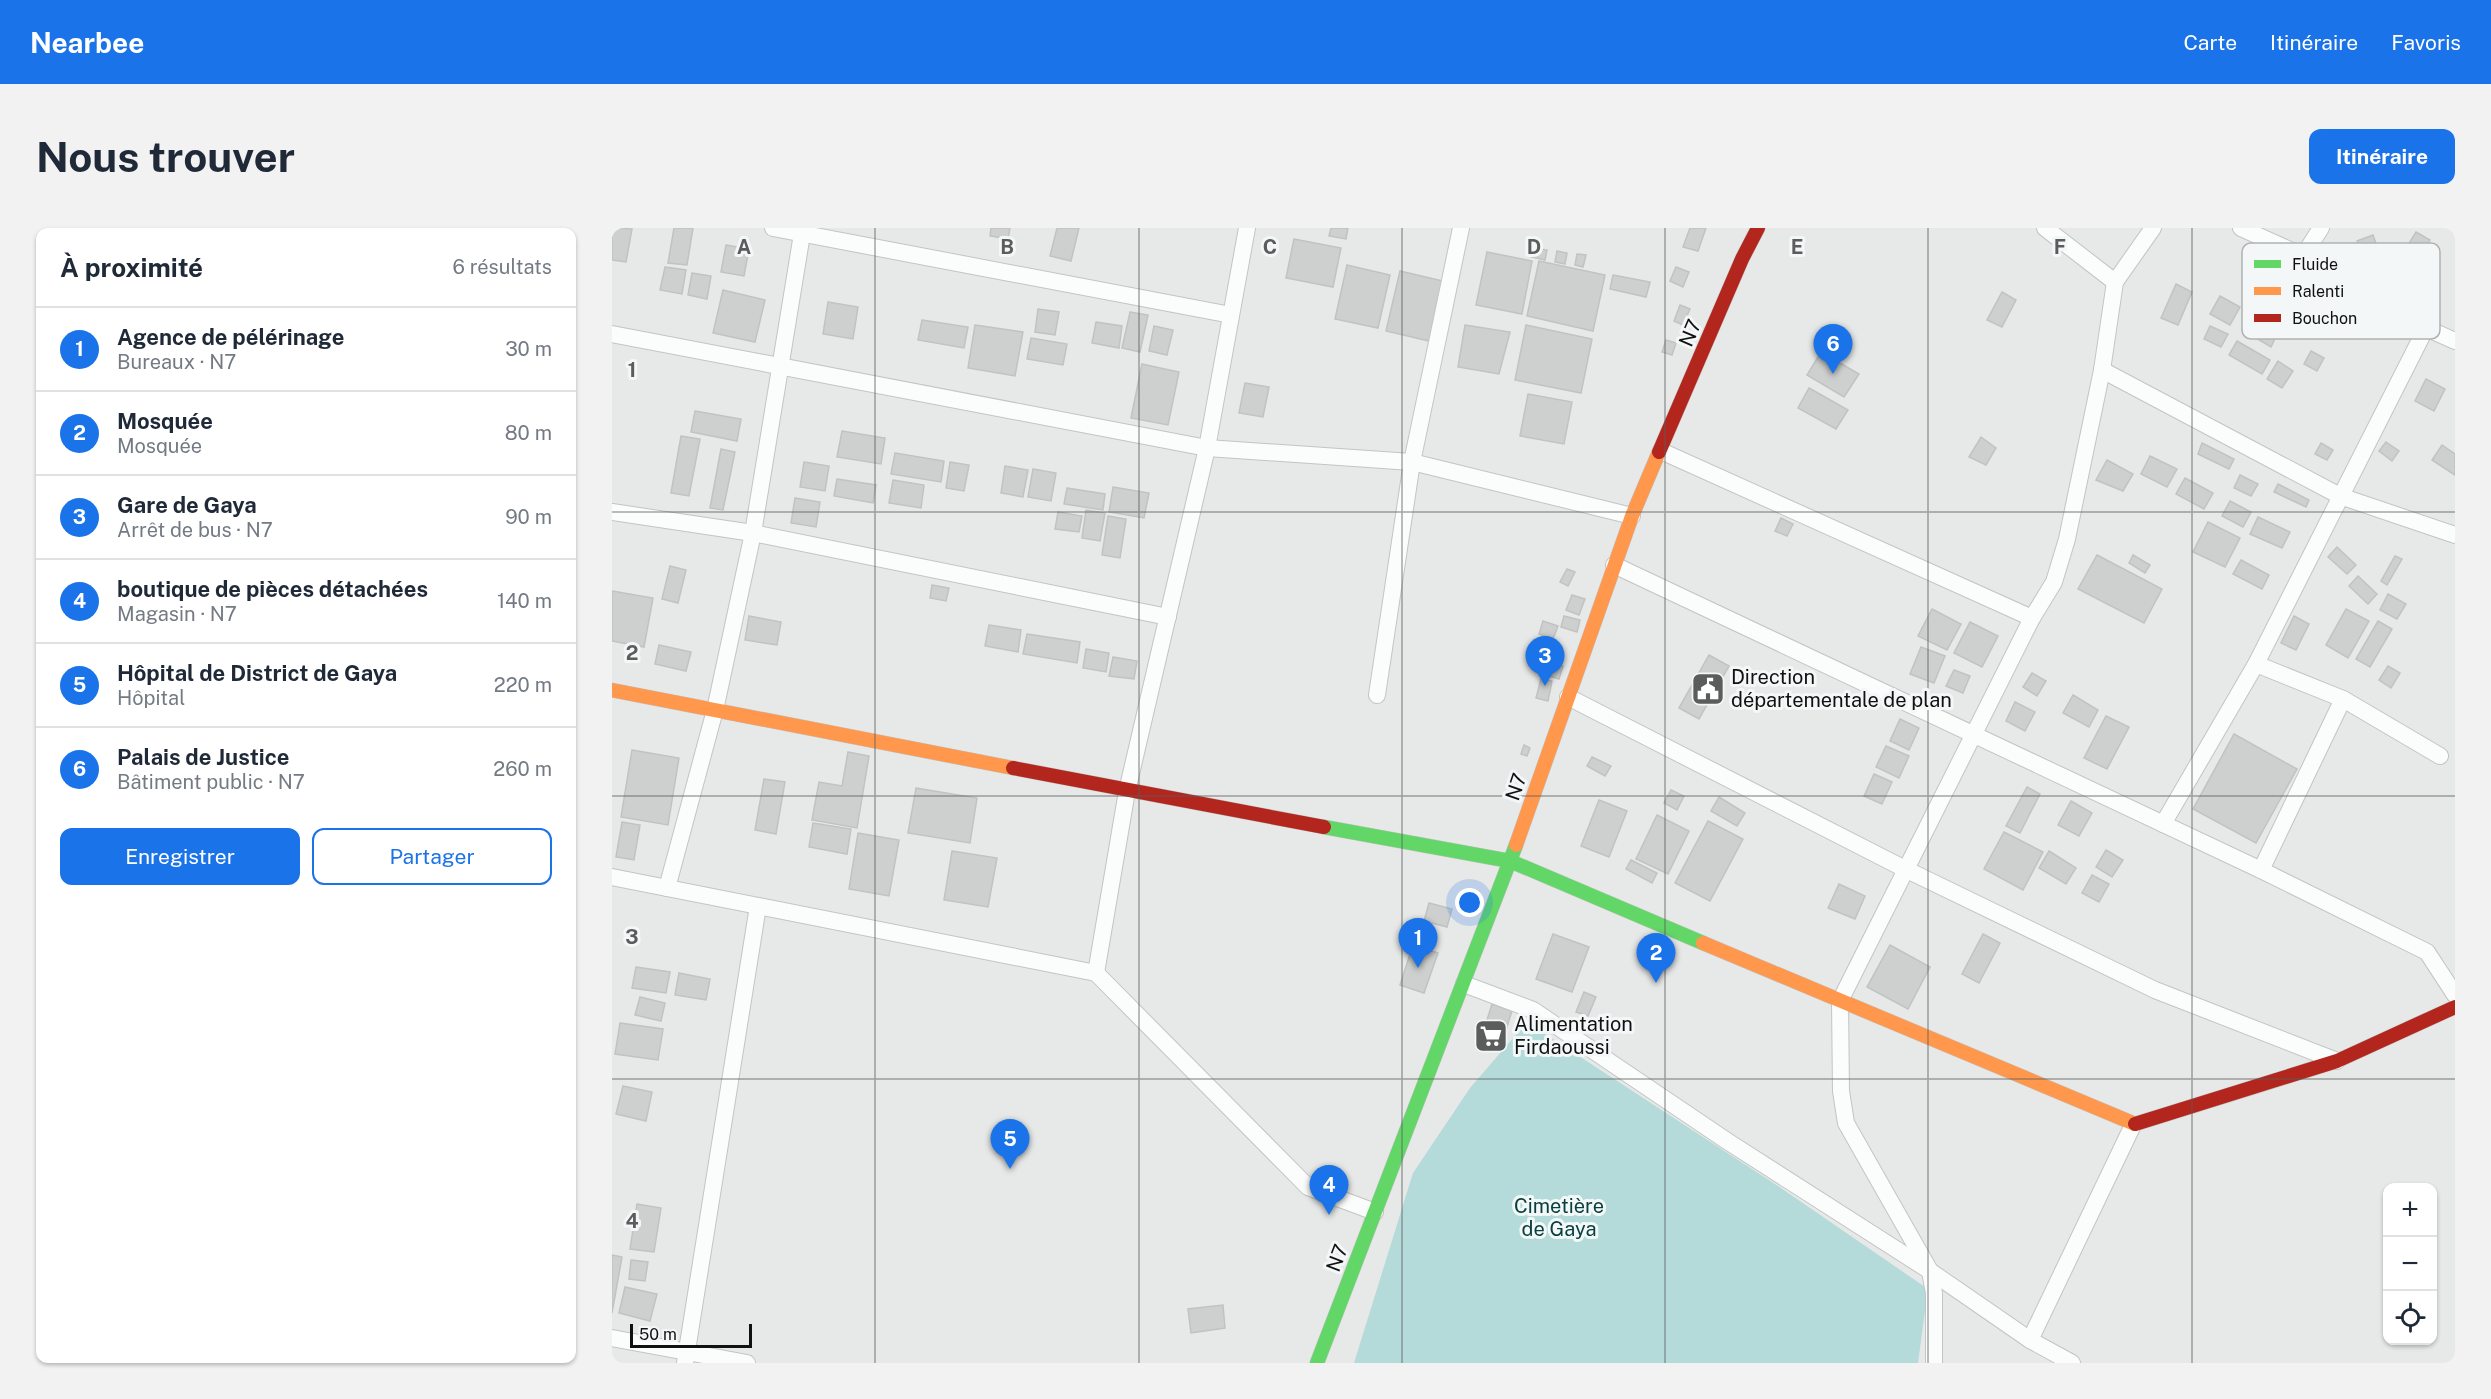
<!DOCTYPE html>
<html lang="fr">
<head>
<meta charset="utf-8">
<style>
  body { margin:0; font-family:"Public Sans",sans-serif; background:#f2f2f3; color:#1f2937 }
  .controls { position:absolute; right:18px; bottom:18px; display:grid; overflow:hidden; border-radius:12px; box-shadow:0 2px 4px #0004 }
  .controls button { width:54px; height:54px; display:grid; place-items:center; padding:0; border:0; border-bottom:2px solid #e0e1e3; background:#fff; color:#1f2937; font:30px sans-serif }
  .scale { position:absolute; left:18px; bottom:15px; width:122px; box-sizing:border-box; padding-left:6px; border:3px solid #101111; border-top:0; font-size:16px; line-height:21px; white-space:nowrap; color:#101111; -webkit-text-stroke:4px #f3f7f7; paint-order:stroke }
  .you { position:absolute; left:858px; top:675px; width:21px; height:21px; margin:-15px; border:4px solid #fff; border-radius:50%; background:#1a73e8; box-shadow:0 0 0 9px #1a73e833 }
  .badge { display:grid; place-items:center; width:39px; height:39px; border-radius:50%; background:#1a73e8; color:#fff; font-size:20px; font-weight:700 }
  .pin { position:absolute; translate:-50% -50px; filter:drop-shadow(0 2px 3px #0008) }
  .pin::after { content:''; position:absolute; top:32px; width:21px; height:18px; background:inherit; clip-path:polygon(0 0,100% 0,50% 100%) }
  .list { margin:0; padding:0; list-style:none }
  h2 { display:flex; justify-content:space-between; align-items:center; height:78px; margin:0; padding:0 24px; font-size:26px }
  h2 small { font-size:20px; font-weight:400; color:#747a83 }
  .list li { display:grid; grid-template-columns:39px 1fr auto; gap:18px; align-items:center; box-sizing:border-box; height:84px; padding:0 24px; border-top:2px solid #e0e1e3 }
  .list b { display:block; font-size:22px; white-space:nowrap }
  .list p { margin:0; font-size:20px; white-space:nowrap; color:#747a83 }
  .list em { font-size:20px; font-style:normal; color:#747a83 }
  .actions { display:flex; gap:12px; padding:18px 24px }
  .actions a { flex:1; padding:14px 0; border:2px solid #1a73e8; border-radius:12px; text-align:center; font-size:21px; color:#1a73e8 }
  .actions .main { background:#1a73e8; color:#fff }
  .icon { flex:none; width:33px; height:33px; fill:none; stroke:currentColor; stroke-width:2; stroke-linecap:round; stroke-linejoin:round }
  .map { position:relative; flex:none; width:1843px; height:1135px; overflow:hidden; border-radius:12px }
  header { display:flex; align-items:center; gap:36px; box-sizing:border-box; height:84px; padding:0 30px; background:#1a73e8; color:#fff }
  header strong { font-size:28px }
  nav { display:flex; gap:33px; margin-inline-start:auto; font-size:21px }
  .intro { display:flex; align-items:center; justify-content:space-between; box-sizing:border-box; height:144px; padding:0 36px }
  h1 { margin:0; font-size:42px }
  .button { padding:15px 27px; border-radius:12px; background:#1a73e8; color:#fff; font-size:21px; font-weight:700 }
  main { display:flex; gap:36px; padding:0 36px }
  aside { flex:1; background:#fff; border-radius:12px; box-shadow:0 2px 4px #0004 }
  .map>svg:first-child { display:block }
  .green { fill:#b4dbda }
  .building { fill:#cecfcf; stroke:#c1c3c3; stroke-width:1.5 }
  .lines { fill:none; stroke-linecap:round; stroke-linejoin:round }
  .street-casing { stroke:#c3c4c4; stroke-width:18 }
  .fast-casing { stroke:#c3c4c4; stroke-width:15 }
  .slow-casing { stroke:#c3c4c4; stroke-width:15 }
  .jam-casing { stroke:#c3c4c4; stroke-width:15 }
  .street { stroke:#fbfcfc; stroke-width:16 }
  .fast { stroke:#63d668; stroke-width:14 }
  .slow { stroke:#ff974d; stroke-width:14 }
  .jam { stroke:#b3261e; stroke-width:14 }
  .grid { fill:none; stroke:#5b5c5c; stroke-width:1.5; stroke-opacity:0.55 }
  .labels { text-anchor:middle; stroke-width:6; stroke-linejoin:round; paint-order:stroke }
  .street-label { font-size:20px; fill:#101111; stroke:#f3f7f7 }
  .poi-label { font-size:20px; fill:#101111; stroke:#f3f7f7; text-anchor:start }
  .park-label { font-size:20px; fill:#09403f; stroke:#f3f7f7 }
  .key { fill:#f3f7f7; stroke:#afb2b2; stroke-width:1.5 }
  .key-label { font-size:16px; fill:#101111 }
  .grid-label { font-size:20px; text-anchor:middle; font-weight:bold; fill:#5b5c5c; stroke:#f3f7f7; stroke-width:6; stroke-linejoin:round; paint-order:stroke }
</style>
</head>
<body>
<header>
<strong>Nearbee</strong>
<nav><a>Carte</a><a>Itinéraire</a><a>Favoris</a></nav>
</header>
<div class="intro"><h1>Nous trouver</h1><a class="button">Itinéraire</a></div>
<main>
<aside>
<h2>À proximité<small>6 résultats</small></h2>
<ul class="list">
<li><span class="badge">1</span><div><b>Agence de pélérinage</b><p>Bureaux · N7</p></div><em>30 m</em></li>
<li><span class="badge">2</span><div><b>Mosquée</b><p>Mosquée</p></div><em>80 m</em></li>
<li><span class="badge">3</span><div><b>Gare de Gaya</b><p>Arrêt de bus · N7</p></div><em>90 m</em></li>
<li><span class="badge">4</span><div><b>boutique de pièces détachées</b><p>Magasin · N7</p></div><em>140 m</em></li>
<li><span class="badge">5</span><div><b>Hôpital de District de Gaya</b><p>Hôpital</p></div><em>220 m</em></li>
<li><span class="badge">6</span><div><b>Palais de Justice</b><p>Bâtiment public · N7</p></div><em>260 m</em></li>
</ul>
<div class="actions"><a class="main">Enregistrer</a><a>Partager</a></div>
</aside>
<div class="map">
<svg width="1843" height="1135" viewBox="0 0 1843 1135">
  <rect width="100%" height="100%" fill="#e7e8e8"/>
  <polygon class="green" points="924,800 1166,958 1316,1061 1306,1135 742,1135 801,945 858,860 908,802 920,807"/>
  <g class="building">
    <polygon points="0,0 20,1 14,34 0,32"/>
    <polygon points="62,0 81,0 75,37 56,35"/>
    <polygon points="379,0 398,0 396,11 378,8"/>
    <polygon points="445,0 467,0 459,33 438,28"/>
    <polygon points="719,0 736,0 734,11 717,8"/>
    <polygon points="1078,0 1094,0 1086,23 1071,19"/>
    <polygon points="1804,4 1818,12 1810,25 1796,17"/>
    <polygon points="1761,7 1769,29 1752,35 1745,13"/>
    <polygon points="682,11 729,20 721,59 674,50"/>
    <polygon points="114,17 137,21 132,48 109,44"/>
    <polygon points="918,19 935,22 933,32 916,28"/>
    <polygon points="945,23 955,25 953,36 943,34"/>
    <polygon points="875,24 920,33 910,86 864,77"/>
    <polygon points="965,26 974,27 971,39 963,37"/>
    <polygon points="927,33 993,47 981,103 915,88"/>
    <polygon points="735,37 778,47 766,100 723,91"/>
    <polygon points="53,39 74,42 70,66 48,62"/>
    <polygon points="1064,39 1077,44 1071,59 1058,53"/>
    <polygon points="788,43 831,53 817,113 774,103"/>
    <polygon points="80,45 99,48 95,71 76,67"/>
    <polygon points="1001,47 1038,54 1034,69 998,61"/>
    <polygon points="1564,56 1580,64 1566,97 1549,90"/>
    <polygon points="111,62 153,72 143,114 101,105"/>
    <polygon points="1390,64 1404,72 1390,99 1375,92"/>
    <polygon points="1608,68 1628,79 1618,97 1598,86"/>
    <polygon points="216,74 246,79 241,111 211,106"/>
    <polygon points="1068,77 1078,81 1071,97 1062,93"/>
    <polygon points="1637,80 1669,98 1659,119 1630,102"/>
    <polygon points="426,81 447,84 443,107 423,104"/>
    <polygon points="518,84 536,87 528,124 510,120"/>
    <polygon points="310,92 356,99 352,120 306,112"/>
    <polygon points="484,94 510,98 507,120 480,115"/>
    <polygon points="363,97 411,104 403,148 356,140"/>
    <polygon points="853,97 898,104 887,146 846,139"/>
    <polygon points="914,97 980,111 969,165 903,152"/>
    <polygon points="542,98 561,102 555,127 537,123"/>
    <polygon points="1598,98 1616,106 1609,119 1592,111"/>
    <polygon points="419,110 455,116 451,137 415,131"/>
    <polygon points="1054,112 1064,115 1060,127 1050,124"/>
    <polygon points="1625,113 1658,132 1650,146 1617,127"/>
    <polygon points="1699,123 1712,130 1705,143 1692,136"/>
    <polygon points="1209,124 1247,146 1232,169 1195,147"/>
    <polygon points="1666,133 1681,143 1670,160 1655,151"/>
    <polygon points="530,136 567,144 556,197 519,190"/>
    <polygon points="1814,151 1833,161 1822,183 1803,173"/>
    <polygon points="633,155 657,159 651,189 627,185"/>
    <polygon points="1197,160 1236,182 1224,201 1186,180"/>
    <polygon points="916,166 960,174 952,216 908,208"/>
    <polygon points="83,183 129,191 125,213 79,204"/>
    <polygon points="230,203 273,210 269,236 225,229"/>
    <polygon points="69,208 88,211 77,268 59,265"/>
    <polygon points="1369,209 1384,220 1374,237 1357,229"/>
    <polygon points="1774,214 1787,223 1780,233 1767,223"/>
    <polygon points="1590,215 1622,231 1617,241 1586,226"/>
    <polygon points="1709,215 1721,222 1715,232 1703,226"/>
    <polygon points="1830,217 1843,226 1843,247 1820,232"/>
    <polygon points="109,221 123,224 111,282 98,280"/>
    <polygon points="283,225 332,233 329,254 279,246"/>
    <polygon points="1538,228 1565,241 1555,259 1529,246"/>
    <polygon points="1495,232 1521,246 1511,263 1484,252"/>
    <polygon points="192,234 217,238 213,263 188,259"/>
    <polygon points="338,234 357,237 352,263 334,260"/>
    <polygon points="393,238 416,242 411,269 389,265"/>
    <polygon points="421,241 444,245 439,273 416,269"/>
    <polygon points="1628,247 1646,256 1639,268 1622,260"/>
    <polygon points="1573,250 1601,265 1592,281 1564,266"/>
    <polygon points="225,251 264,257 261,275 222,268"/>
    <polygon points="281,252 312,257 309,280 277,275"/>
    <polygon points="1666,256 1697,272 1694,279 1662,264"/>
    <polygon points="501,259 537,265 532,290 497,284"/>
    <polygon points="455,260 493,266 491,282 452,276"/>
    <polygon points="183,270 208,274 204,299 179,295"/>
    <polygon points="1618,273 1639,284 1631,299 1610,288"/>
    <polygon points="474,282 493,285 488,313 470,310"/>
    <polygon points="446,284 470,288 467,304 443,301"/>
    <polygon points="496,288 514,291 508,330 490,327"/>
    <polygon points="1646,289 1678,304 1670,320 1638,306"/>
    <polygon points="1169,290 1181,296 1175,308 1163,303"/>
    <polygon points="1596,294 1628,310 1613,339 1581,324"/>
    <polygon points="1725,319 1744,337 1735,346 1716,329"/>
    <polygon points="1485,327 1550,361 1532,395 1466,361"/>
    <polygon points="1521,327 1538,337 1533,345 1517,335"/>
    <polygon points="1783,328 1790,331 1775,357 1769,353"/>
    <polygon points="1629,332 1657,347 1650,361 1621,346"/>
    <polygon points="58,338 74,342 66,375 50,371"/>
    <polygon points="955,341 963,344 956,358 948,354"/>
    <polygon points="1746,348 1765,366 1756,376 1737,358"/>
    <polygon points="320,357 337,360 334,373 318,370"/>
    <polygon points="0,363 41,370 32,419 0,413"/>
    <polygon points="1776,366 1794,376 1785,391 1768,382"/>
    <polygon points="960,367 973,371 967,387 954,382"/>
    <polygon points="1320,381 1349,396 1335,422 1306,408"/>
    <polygon points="1734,381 1757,393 1736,430 1714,417"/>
    <polygon points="137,388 169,394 165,417 133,412"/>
    <polygon points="952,388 968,392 965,404 949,399"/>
    <polygon points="1682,388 1697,396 1684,422 1669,415"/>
    <polygon points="931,393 946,398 941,411 927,406"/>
    <polygon points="1766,393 1780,401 1758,439 1744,431"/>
    <polygon points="1358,394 1386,408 1370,439 1342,425"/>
    <polygon points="377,397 409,402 406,424 373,418"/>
    <polygon points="415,406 468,414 465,435 411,426"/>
    <polygon points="47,417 79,424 74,443 43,436"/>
    <polygon points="1309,419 1333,428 1322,455 1298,446"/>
    <polygon points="474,421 497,425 494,444 471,440"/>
    <polygon points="1097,427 1117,438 1087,491 1067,480"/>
    <polygon points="501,429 525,433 522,451 497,448"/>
    <polygon points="935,433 951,438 947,451 930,446"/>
    <polygon points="1776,438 1788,445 1779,460 1767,452"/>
    <polygon points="1342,442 1358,448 1351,465 1334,458"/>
    <polygon points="1420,445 1434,453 1425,468 1411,459"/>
    <polygon points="929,451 940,453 936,473 924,470"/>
    <polygon points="1461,467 1486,482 1477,499 1451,485"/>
    <polygon points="1403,474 1423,484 1413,503 1394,493"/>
    <polygon points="1494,488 1517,499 1495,541 1472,530"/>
    <polygon points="1288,491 1307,500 1297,522 1278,513"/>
    <polygon points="1622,506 1685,541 1644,615 1581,581"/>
    <polygon points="912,517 918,520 915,528 909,526"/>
    <polygon points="1274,518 1297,528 1287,550 1264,539"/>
    <polygon points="20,522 67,530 56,597 9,589"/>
    <polygon points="236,524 257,528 245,600 200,592 207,554 230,558"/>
    <polygon points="980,529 999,538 993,548 975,538"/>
    <polygon points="1262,546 1280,554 1270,576 1252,568"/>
    <polygon points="152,551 173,554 164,606 143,602"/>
    <polygon points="1415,559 1428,566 1408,605 1394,598"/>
    <polygon points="304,560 365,570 358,615 296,605"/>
    <polygon points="1059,562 1072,568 1065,582 1052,575"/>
    <polygon points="1107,569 1133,585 1125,598 1099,583"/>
    <polygon points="987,572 1015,583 997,629 969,618"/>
    <polygon points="1459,573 1480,585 1467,608 1446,597"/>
    <polygon points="1045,587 1077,603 1056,646 1024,631"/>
    <polygon points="1096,593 1131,611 1098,673 1063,655"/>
    <polygon points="10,594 28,597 22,632 4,629"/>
    <polygon points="201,595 239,601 235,626 197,619"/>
    <polygon points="1392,604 1431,624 1411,662 1372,641"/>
    <polygon points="246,605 287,612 277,668 237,661"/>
    <polygon points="1494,622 1511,632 1500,649 1484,639"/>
    <polygon points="340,623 385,630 376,679 332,672"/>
    <polygon points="1437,623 1464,640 1454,656 1427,640"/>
    <polygon points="1019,632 1045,645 1040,655 1014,641"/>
    <polygon points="1480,647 1497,656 1487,674 1470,665"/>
    <polygon points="1227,656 1253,668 1243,691 1216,680"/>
    <polygon points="817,675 840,681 835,699 812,693"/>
    <polygon points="941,706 977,719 960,764 924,751"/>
    <polygon points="1371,706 1388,715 1367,755 1350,746"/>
    <polygon points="801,717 826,725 812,765 788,757"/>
    <polygon points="1278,717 1318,739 1296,781 1255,759"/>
    <polygon points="24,739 58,744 54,765 20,760"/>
    <polygon points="67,745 98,751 94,772 63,767"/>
    <polygon points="972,764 984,769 976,788 964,784"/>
    <polygon points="28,769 53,775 49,793 23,787"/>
    <polygon points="880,776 900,783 889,817 869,811"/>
    <polygon points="8,795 51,801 46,832 3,826"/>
    <polygon points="11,858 40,864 34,893 4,886"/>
    <polygon points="25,976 49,980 42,1024 18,1021"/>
    <polygon points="0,1027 10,1029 0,1085"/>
    <polygon points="19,1032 36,1034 33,1053 17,1051"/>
    <polygon points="13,1059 45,1066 38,1093 7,1085"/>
    <polygon points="611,1077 613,1100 579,1105 576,1081"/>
  </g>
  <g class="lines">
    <g class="street-casing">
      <g id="street">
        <polyline points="161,0 619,87"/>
        <polyline points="1433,0 1503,54"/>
        <polyline points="1629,0 1691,28 1814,100 1843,113"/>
        <polyline points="1691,28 1709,0"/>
        <polyline points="0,106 595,220 800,234 1020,288"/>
        <polyline points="1490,142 1728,268 1843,307"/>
        <polyline points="1049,223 1420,390"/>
        <polyline points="0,284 141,305 556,389"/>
        <polyline points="1002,337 1649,642 1815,724 1843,767"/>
        <polyline points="1644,436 1731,471 1828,528"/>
        <polyline points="765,467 800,234 849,0"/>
        <polyline points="956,469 1293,641 1543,762 1725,833"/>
        <polyline points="1551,596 1644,436 1814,100"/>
        <polyline points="1649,642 1731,471"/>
        <polyline points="0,649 484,745 696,959 763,984"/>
        <polyline points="55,660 103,482 141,305 191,0"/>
        <polyline points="484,745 515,563 595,220 635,0"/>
        <polyline points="852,756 921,782 1115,913 1318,1043 1418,1112 1460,1135"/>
        <polyline points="0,1110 135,1135"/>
        <polyline points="1418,1112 1521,897"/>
        <polyline points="73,1135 146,678"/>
        <polyline points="1322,1135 1322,1065 1318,1043 1234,895 1229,863 1228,773 1420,390 1442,354 1455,311 1490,142 1503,54 1541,0"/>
      </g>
    </g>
    <g class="fast-casing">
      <g id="fast">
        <polyline points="712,599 898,633 1091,715"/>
        <polyline points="705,1135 904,617"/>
      </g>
    </g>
    <g class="slow-casing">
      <g id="slow">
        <polyline points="0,462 401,540"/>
        <polyline points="904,617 1020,288 1047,224"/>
        <polyline points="1091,715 1523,896"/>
      </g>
    </g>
    <g class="jam-casing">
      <g id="jam">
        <polyline points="1047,224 1130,31 1146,0"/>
        <polyline points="401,540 712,599"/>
        <polyline points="1523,896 1725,833 1843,779"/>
      </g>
    </g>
    <use href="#street" class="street"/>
    <use href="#fast" class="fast"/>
    <use href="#slow" class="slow"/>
    <use href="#jam" class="jam"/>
  </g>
  <path class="grid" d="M263 0V1135M527 0V1135M790 0V1135M1053 0V1135M1316 0V1135M1580 0V1135M0 284H1843M0 568H1843M0 851H1843"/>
  <defs>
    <g id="civic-square" transform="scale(1.725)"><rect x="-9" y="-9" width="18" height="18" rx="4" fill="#5b5c5c" stroke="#f3f7f7"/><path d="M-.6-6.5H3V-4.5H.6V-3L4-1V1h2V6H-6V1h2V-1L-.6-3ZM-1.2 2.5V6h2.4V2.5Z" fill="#fff"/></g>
    <g id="supermarket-square" transform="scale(1.725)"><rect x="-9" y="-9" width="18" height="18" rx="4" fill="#5b5c5c" stroke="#f3f7f7"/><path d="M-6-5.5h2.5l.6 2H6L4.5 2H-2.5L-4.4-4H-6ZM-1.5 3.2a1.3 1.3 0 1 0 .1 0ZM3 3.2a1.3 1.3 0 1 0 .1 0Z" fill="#fff"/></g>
  </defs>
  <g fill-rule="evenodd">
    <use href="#civic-square" x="1096" y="461"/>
    <use href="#supermarket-square" x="879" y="808"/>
  </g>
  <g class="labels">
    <g class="street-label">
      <text transform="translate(1078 105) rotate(-67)" y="7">N7</text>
      <text transform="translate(904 559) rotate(-71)" y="7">N7</text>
      <text transform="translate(725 1030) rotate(-69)" y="7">N7</text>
    </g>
    <g class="poi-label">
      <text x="1119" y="456">Direction<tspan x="1119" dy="23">départementale de plan</tspan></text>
      <text x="902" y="803">Alimentation<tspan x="902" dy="23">Firdaoussi</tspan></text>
    </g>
    <g class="park-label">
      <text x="947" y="985">Cimetière<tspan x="947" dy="23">de Gaya</tspan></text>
    </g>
  </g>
  <rect x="1630" y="15" width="198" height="96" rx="9" class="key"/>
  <rect x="1642" y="32" width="27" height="8" fill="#63d668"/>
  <rect x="1642" y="59" width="27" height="8" fill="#ff974d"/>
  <rect x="1642" y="86" width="27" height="8" fill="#b3261e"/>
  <g class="key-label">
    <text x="1680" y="42">Fluide</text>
    <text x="1680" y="69">Ralenti</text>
    <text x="1680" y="96">Bouchon</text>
  </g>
  <g class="grid-label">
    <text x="132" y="26">A</text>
    <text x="395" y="26">B</text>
    <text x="658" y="26">C</text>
    <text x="922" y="26">D</text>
    <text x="1185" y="26">E</text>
    <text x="1448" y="26">F</text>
    <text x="20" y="149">1</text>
    <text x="20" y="432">2</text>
    <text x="20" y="716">3</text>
    <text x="20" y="1000">4</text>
  </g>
</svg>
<div class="controls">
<button>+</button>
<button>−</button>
<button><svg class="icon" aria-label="locate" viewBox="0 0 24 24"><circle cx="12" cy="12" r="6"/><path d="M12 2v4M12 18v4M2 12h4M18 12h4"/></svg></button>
</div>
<div class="scale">50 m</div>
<div class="you"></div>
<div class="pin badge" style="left:806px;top:740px">1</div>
<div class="pin badge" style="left:1044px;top:755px">2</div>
<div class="pin badge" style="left:933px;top:458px">3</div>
<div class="pin badge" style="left:717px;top:987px">4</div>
<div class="pin badge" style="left:398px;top:941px">5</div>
<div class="pin badge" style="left:1221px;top:146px">6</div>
</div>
</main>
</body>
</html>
